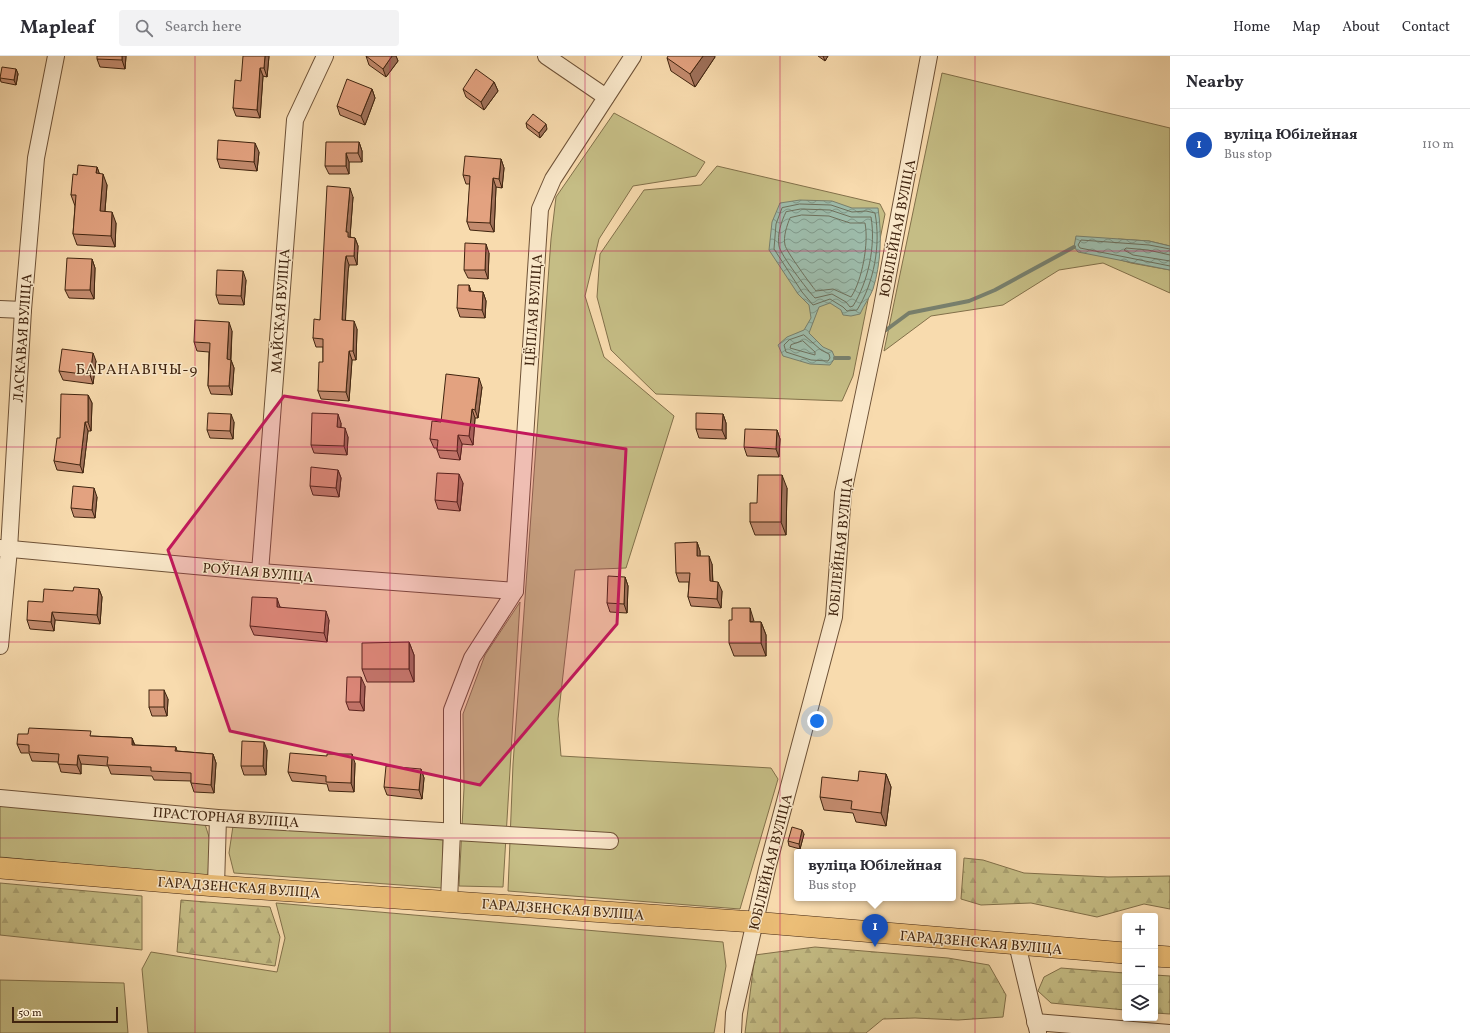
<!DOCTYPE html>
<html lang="en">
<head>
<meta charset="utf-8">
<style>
  body { margin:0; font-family:Vollkorn,serif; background:#f2f2f3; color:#2b2b33 }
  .controls { position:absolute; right:12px; bottom:12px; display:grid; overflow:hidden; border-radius:4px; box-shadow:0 2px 6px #0003 }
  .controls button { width:36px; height:36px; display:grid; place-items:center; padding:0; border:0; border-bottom:1px solid #e1e1e2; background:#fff; color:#2b2b33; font:20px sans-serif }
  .scale { position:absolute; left:12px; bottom:10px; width:106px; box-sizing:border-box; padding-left:4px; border:2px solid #40240f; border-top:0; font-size:11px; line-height:14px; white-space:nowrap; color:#40240f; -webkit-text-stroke:3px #fae8ca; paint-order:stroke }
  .you { position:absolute; left:817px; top:665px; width:14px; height:14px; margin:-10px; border:3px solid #fff; border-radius:50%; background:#1a73e8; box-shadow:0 0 0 6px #1a73e833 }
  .badge { display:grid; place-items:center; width:26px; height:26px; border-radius:50%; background:#db2777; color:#fff; font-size:13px; font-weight:700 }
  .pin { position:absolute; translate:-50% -33px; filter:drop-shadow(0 1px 2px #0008) }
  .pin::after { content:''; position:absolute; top:21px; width:14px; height:12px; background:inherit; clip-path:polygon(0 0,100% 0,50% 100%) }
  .popup { position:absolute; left:794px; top:793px; width:162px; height:52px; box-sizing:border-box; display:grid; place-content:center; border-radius:4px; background:#fff; filter:drop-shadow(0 1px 3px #0005); font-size:13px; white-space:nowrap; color:#7c7c81 }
  .popup b { font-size:15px; color:#2b2b33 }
  .popup::after { content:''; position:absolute; left:50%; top:100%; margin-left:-8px; border:8px solid transparent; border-top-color:#fff }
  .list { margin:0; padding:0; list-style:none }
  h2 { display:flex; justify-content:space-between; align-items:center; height:52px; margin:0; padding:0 16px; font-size:17px }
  h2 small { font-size:13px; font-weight:400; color:#7c7c81 }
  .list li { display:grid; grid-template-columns:26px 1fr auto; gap:12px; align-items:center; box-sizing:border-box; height:72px; padding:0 16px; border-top:1px solid #e1e1e2 }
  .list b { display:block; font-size:15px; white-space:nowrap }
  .list p { margin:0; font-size:13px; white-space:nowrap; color:#7c7c81 }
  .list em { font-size:13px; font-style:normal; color:#7c7c81 }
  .icon { flex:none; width:22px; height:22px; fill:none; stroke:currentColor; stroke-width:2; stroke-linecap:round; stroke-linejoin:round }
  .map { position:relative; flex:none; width:1170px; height:977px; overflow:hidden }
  header { display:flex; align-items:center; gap:24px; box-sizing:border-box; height:56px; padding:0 20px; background:#fff; border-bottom:1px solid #e1e1e2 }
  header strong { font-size:19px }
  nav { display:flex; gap:22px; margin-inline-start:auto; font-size:14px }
  .search { width:280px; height:36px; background:#f2f2f3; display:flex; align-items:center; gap:10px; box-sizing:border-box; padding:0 14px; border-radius:4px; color:#7c7c81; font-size:15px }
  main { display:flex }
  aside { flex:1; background:#fff }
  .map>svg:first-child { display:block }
  .green { fill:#c5bd85; stroke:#82704a }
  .forest { fill:url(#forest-firs); stroke:#82704a }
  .water { fill:url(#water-waves); stroke:#787f6c }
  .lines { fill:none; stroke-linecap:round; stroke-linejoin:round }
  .shore { stroke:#6e705c; stroke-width:1 }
  .stream { stroke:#787f6c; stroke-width:4 }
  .minor-casing { stroke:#6e5237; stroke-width:18 }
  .major-casing { stroke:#40240f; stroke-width:22 }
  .minor { stroke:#fae8ca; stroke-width:16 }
  .major { stroke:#ecbe77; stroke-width:21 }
  .wall { fill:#c38b6e; stroke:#40240f }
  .shaded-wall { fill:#9f715a; stroke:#40240f }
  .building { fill:#e3a280; stroke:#40240f }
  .marked { fill:#c2185b; fill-opacity:0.2; stroke:#c2185b; stroke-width:3; stroke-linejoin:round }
  .grid { fill:none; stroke:#c2185b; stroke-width:1; stroke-opacity:0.55 }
  .labels { text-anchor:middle; stroke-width:3; stroke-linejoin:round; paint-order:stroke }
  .street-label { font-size:14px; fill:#40240f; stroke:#fae8ca }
  .neighbourhood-label { font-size:15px; letter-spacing:1px; fill:#40240f; stroke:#fae8ca }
</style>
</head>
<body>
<header>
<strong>Mapleaf</strong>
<div class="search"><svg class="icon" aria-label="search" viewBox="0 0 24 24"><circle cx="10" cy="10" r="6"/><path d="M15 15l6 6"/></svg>Search here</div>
<nav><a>Home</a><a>Map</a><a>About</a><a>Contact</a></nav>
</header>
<main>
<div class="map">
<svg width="1170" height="977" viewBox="0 0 1170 977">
  <defs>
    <pattern id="forest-firs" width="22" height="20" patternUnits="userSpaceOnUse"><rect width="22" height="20" fill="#c5bd85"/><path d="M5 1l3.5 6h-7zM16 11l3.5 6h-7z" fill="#aaa272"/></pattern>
    <pattern id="water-waves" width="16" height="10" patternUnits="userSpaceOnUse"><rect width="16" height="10" fill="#9dbbaa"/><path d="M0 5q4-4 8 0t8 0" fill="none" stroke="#819889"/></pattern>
  </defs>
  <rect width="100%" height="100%" fill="#f8dbae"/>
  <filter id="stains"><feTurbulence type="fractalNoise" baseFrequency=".005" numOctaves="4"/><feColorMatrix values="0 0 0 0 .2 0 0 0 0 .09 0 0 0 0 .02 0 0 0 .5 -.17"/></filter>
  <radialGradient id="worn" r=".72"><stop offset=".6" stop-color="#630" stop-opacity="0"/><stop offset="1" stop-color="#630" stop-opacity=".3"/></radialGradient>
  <g class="green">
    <polygon points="942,17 1170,72 1170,190 1149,185 1118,183 1107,200 1131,207 1170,214 1170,237 1103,207 1059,214 1003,249 931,260 884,295"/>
    <polygon points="614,57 705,106 696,120 633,130 599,183 585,240 604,301 674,360 626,512 575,514 558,663 561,700 771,712 778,723 740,853 508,835 513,708 551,183 556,141"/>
    <polygon points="717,110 880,148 885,158 853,320 842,345 656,338 611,294 597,241 600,198 644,134 701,129"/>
    <polygon points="520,546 503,831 459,830 464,732 463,658 485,599"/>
    <polygon points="0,749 204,765 210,784 208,821 0,801"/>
    <polygon points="233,770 443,784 442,832 234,817 229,797"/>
    <polygon points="276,847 723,886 726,910 714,977 148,977 142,913 151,896 277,916 285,882"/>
    <polygon points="0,924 124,927 128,977 0,977"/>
  </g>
  <g class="forest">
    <polygon points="964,802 983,804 1024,817 1108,821 1170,820 1170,853 1144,848 1097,861 1031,847 981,849 961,843"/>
    <polygon points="0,827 142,840 142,894 0,879"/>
    <polygon points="181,844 270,851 280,881 275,910 177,896"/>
    <polygon points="815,891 948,902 989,909 1006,939 1003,961 958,964 915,962 883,963 866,977 745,977 755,899"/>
    <polygon points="1061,912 1125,917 1125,954 1051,947 1038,935 1044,921"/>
    <polygon points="1155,919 1170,920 1170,958 1155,957"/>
  </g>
  <g class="water">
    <path d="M800 144 832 145 852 152H878C882 178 881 208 873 233 870 241 864 249 860 258L851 260 843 259 841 254 830 247 819 251 809 277 823 291 832 295 835 302 830 309 810 308 783 300 778 289 787 281 804 274 811 262 809 249 798 238 769 194 772 166 780 147Z"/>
    <polygon points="1076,180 1149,185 1170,190 1170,214 1078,196 1074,191"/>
  </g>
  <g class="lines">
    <g class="shore">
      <path d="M800 148 831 149 852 156 866 155 875 157C881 189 874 227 857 254L847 255 843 251 830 243 813 249 802 236 774 193 776 168 782 152Z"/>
      <path d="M801 153 830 154 851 161H871C876 190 868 226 853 250L850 251 846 246 832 238 815 242C808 235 780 198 779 190 777 179 781 166 786 156Z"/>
      <path d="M802 159 829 160 850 167H865C869 187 862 225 851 241L833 233 816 235C811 229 786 195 785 189 783 181 787 169 790 162Z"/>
      <polyline points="1170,193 1149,189 1081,184 1078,189 1080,192 1170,210"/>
      <polyline points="1170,199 1148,194 1126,192 1124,194 1133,199 1170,205"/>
      <polygon points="804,279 821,294 829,298 830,302 828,305 811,304 786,296 784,289 789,284"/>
      <polygon points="803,285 815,296 815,299 790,292 791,289"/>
    </g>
    <g class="stream">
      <polyline points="886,274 909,257 969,245 995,234 1074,191"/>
      <polyline points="835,302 849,302"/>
    </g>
    <g class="minor-casing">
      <g id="minor">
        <polyline points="546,0 606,41"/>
        <polyline points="0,253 23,254"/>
        <polyline points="0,492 260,516 515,535"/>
        <polyline points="260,516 295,64 325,0"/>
        <polyline points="0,590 9,493 23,254 36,102 56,0"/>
        <polyline points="0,742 218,762 610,785"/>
        <polyline points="216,830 218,762"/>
        <polyline points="449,845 452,775 452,654 472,602 515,535 540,153 553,123 633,0"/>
        <polyline points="1017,888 1038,976"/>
        <polyline points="1035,966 1170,977"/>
        <polyline points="733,977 734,957 767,813 834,561 843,437 881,256 929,0"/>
      </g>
    </g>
    <g class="major-casing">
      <g id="major">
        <polyline points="0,812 216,830 754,866 1125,897"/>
        <polyline points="1155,900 1170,901"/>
      </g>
    </g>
    <use href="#minor" class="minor"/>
    <use href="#major" class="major"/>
  </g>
  <g class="wall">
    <polygon points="126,0 125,13 100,11 97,3"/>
    <polygon points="269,0 267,21 263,20 260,62 236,60 233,52 241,25"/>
    <polygon points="366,0 396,0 398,5 386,21 369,9"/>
    <polygon points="818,0 828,0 825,5"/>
    <polygon points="715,1 695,31 671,15 667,2"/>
    <polygon points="16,13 18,18 16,29 1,26 0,22"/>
    <polygon points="494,26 498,35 484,54 466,41 463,33"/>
    <polygon points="372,33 375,42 365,69 340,59 337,50"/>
    <polygon points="526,67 547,73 540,82 527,72"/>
    <polygon points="359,86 362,95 362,106 349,106 349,118 329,118 325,110"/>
    <polygon points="259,96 257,115 220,112 217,103"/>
    <polygon points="501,103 504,112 502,132 496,131 494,176 470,174 467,166 470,128 466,128 463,119"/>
    <polygon points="97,111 99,117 107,129 105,155 116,167 115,191 77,189 73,178 75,150 71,139 77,119"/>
    <polygon points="353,141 350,181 355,182 358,190 357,209 349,209 348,216 345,264 357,273 356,304 352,304 349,345 321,343 318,335 323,306 323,291 316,291 313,282 320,264"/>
    <polygon points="489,197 488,223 468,222 464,214"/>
    <polygon points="92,203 95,212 94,243 69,242 65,234"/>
    <polygon points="246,224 244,249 219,248 216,239"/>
    <polygon points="469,229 471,236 483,236 486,245 485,262 460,261 457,252"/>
    <polygon points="232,275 231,304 234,312 232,339 211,338 208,330 209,296 197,295 194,286"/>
    <polygon points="96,305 93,328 63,324 59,315"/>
    <polygon points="482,331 478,362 475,362 473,389 462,388 460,404 440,402 437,394 437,392 434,392 430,383 441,366"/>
    <polygon points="88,339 92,347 91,375 88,375 83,417 57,414 54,405 60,382"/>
    <polygon points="723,358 726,367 726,383 699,382 696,373"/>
    <polygon points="234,366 233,383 210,382 207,374"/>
    <polygon points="341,367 341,372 348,381 347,399 314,397 311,389"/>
    <polygon points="777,374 780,383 779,401 747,400 744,391"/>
    <polygon points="338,414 341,422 339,441 313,439 310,430"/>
    <polygon points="463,427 460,455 438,453 435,444"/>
    <polygon points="787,432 786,479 755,479 750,466 757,447"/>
    <polygon points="97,441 95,462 74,461 71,452"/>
    <polygon points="697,486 700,495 700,500 712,508 713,526 722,535 721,552 691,550 688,541 689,526 679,526 676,517"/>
    <polygon points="625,521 628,530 627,557 610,556 607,547"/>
    <polygon points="99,533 102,541 100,568 55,564 54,575 30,573 27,564 43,546 73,535"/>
    <polygon points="280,551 329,564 327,586 254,579 250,570"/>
    <polygon points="754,566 761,566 766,579 766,600 734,600 729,587"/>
    <polygon points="409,586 414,599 414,626 367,626 362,613"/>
    <polygon points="365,630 364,655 349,654 346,646"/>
    <polygon points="168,643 167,660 152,660 149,651"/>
    <polygon points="92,680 132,682 135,689 176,691 177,695 213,698 216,707 214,737 194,736 191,727 191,725 154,724 152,720 111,718 108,710 81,708 81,718 61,716 58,706 32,705 29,697 21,697 17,688"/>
    <polygon points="267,694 266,719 244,719 241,710"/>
    <polygon points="355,707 354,736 329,735 327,728 292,725 288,716"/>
    <polygon points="421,713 424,722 422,743 387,739 384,731"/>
    <polygon points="886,718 891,731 886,770 856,766 853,757 824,754 820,741 858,725"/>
    <polygon points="804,778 800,793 789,790 788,785"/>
  </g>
  <g class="shaded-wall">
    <polygon points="122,0 126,0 125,13 122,4"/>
    <polygon points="265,0 269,0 267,21 264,12"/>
    <polygon points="392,0 396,0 398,5 386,21 383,13"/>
    <polygon points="703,0 715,0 715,1 695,31 690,18"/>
    <polygon points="823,0 828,0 825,5"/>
    <polygon points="260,12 263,20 260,62 257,54"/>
    <polygon points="16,13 18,18 16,29 14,24"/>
    <polygon points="494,26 498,35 484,54 481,46"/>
    <polygon points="372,33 375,42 365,69 361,60"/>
    <polygon points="546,68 547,73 540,82 539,77"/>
    <polygon points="359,86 362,95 362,106 358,97"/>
    <polygon points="255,87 259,96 257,115 254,106"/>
    <polygon points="346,97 349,106 349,118 346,110"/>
    <polygon points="501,103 504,112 502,132 499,123"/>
    <polygon points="97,111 101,122 96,117"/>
    <polygon points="103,118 107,129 104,166 100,155"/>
    <polygon points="493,122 496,131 494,176 490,167"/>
    <polygon points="350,132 353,141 350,180 351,185 351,190 346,176"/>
    <polygon points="112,156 116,167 115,191 111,180"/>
    <polygon points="355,182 358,190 357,209 354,200"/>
    <polygon points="486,188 489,197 488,223 485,214"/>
    <polygon points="346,200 349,209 348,216 345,273 342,264 345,207"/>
    <polygon points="92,203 95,212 94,243 90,234"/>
    <polygon points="243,215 246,224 244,249 241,240"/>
    <polygon points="469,229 472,238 469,235"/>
    <polygon points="483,236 486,245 485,262 482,254"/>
    <polygon points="354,265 357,273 356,304 353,295"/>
    <polygon points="229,266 232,275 230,312 227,303"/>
    <polygon points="349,295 352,304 349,345 346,336"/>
    <polygon points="93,297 96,305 93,328 90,319"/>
    <polygon points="231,304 234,312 232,339 229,330"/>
    <polygon points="479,322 482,331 478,362 475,354"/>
    <polygon points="88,339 92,347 91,375 88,366"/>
    <polygon points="472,353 475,362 473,389 469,380"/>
    <polygon points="231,358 234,366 233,383 230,375"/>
    <polygon points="338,358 341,367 340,380 337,371"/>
    <polygon points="723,358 726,367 726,383 722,374"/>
    <polygon points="85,366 88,375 83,417 80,409"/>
    <polygon points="345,372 348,381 347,399 344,390"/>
    <polygon points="777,374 780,383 779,401 776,393"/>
    <polygon points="458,379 462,388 460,404 457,395"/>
    <polygon points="338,414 341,422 339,441 336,432"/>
    <polygon points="459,418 463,427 460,455 457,446"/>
    <polygon points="782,419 787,432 786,479 781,466"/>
    <polygon points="94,432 97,441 95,462 92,454"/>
    <polygon points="697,486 700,495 700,509 697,500"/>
    <polygon points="709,500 712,508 713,534 710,525"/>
    <polygon points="625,521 628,530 627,557 624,548"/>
    <polygon points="718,526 722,535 721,552 717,543"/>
    <polygon points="99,533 102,541 100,568 97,559"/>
    <polygon points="277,542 280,551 280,560 277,551"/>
    <polygon points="750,552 754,565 750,566"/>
    <polygon points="326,555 329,564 327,586 324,577"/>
    <polygon points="52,556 55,564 54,575 51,566"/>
    <polygon points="761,566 766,579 766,600 761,587"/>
    <polygon points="409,586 414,599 414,626 409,613"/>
    <polygon points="361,621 365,630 364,655 360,646"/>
    <polygon points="164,634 168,643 167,660 164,651"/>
    <polygon points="132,682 135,691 132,689"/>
    <polygon points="264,686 267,694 266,719 263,710"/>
    <polygon points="213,698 216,707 214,737 211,729"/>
    <polygon points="352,698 355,707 354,736 351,727"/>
    <polygon points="78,699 81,708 81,718 77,709"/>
    <polygon points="421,713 424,722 422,743 419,734"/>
    <polygon points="886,718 891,731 886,770 881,757"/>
    <polygon points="802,774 804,778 800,793 799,788"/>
  </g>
  <g class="building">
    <polygon points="97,0 122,0 122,4 97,3"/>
    <polygon points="243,0 265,0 264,12 260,12 257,54 233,52 235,24 241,25"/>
    <polygon points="366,0 392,0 383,13"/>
    <polygon points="668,0 703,0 690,18 667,2"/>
    <polygon points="2,11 16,13 14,24 0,22"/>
    <polygon points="476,13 494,26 481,46 463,33"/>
    <polygon points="347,23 372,33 361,60 337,50"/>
    <polygon points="533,58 546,68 539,77 526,67"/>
    <polygon points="218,84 255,87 254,106 217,103"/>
    <polygon points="326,86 359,86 358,97 346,97 346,110 325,110"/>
    <polygon points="465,100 501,103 499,123 493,122 490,167 467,166 470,120 463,119"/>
    <polygon points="78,109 97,111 96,117 103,118 100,155 112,156 111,180 73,178 76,139 71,139 73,118 77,119"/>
    <polygon points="327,130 350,132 346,176 348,176 348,181 355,182 354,200 346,200 345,207 342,264 354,265 353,295 349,295 346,336 318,335 319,306 323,306 323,283 313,282 314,263 320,264"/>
    <polygon points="465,187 486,188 485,214 464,214"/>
    <polygon points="67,202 92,203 90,234 65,234"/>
    <polygon points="217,214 243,215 241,240 216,239"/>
    <polygon points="458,229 469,229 469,235 483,236 482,254 457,252"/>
    <polygon points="195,264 229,266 227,303 231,304 229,330 208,330 210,287 194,286"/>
    <polygon points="62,293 93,297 90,319 59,315"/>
    <polygon points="446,318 479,322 475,354 472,353 469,380 458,379 457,395 437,394 438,384 430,383 432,365 441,366"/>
    <polygon points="61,338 88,339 88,366 85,366 80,409 54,405 57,382 60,382"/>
    <polygon points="208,357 231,358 230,375 207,374"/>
    <polygon points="312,357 338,358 337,371 345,372 344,390 311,389"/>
    <polygon points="696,357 723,358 722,374 696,373"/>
    <polygon points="745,373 777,374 776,393 744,391"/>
    <polygon points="311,411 338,414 336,432 310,430"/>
    <polygon points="437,417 459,418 457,446 435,444"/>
    <polygon points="758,419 782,419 781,466 750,466 750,447 757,447"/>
    <polygon points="73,430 94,432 92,454 71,452"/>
    <polygon points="697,486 697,500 709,500 710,525 718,526 717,543 688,541 690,517 676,517 675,487"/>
    <polygon points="608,520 625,521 624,548 607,547"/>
    <polygon points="74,531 99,533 97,559 52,556 51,566 27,564 28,545 43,546 44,533 73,535"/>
    <polygon points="252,541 277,542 277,551 326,555 324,577 250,570"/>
    <polygon points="732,552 750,552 750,566 761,566 761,587 729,587 729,564 732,564"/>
    <polygon points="409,586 409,613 362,613 362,587"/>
    <polygon points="347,621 361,621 360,646 346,646"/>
    <rect x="149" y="634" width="15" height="17"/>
    <polygon points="29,672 91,675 90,680 132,682 132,689 176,691 175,695 213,698 211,729 191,727 191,717 151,715 151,711 107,709 108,701 78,699 77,709 58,708 59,698 29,696 29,689 17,688 18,678 28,678"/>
    <polygon points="242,685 264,686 263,710 241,710"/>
    <polygon points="290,697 327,700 327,698 352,698 351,727 326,726 326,720 288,716"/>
    <polygon points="386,710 421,713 419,734 384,731"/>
    <polygon points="859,715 886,718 881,757 851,753 852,745 820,741 822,721 858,725"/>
    <polygon points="792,771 802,774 799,788 788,785"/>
  </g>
  <path class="marked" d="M284 340 626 393 617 568 480 729 230 675 168 494Z"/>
  <path class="grid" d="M195 0V977M390 0V977M585 0V977M780 0V977M975 0V977M0 195H1170M0 391H1170M0 586H1170M0 782H1170"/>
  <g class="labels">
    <g class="street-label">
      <text transform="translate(897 172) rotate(-79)" y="5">ЮБІЛЕЙНАЯ ВУЛІЦА</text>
      <text transform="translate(533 254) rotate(-86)" y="5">ЦЁПЛАЯ ВУЛІЦА</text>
      <text transform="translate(280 255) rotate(-86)" y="5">МАЙСКАЯ ВУЛІЦА</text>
      <text transform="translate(22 282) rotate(-86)" y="5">ЛАСКАВАЯ ВУЛІЦА</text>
      <text transform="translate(840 491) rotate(-84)" y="5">ЮБІЛЕЙНАЯ ВУЛІЦА</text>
      <text transform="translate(258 516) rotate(5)" y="5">РОЎНАЯ ВУЛІЦА</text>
      <text transform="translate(226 761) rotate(4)" y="5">ПРАСТОРНАЯ ВУЛІЦА</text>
      <text transform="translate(770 806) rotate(-76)" y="5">ЮБІЛЕЙНАЯ ВУЛІЦА</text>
      <text transform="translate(239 831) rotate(4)" y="5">ГАРАДЗЕНСКАЯ ВУЛІЦА</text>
      <text transform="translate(563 853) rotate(4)" y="5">ГАРАДЗЕНСКАЯ ВУЛІЦА</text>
      <text transform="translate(981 886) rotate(5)" y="5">ГАРАДЗЕНСКАЯ ВУЛІЦА</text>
    </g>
    <g class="neighbourhood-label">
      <text x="137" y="318">БАРАНАВІЧЫ-9</text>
    </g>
  </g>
  <rect width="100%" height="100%" filter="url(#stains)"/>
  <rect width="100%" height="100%" fill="url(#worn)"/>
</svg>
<div class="controls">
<button>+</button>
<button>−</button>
<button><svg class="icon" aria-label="layers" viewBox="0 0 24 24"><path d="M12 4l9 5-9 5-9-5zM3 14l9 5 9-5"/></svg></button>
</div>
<div class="scale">50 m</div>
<div class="you"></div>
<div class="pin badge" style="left:875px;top:891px;background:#1a4fb4">1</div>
<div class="popup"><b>вуліца Юбілейная</b>Bus stop</div>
</div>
<aside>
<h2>Nearby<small></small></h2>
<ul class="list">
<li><span class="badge" style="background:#1a4fb4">1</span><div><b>вуліца Юбілейная</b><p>Bus stop</p></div><em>110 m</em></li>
</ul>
</aside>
</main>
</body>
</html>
